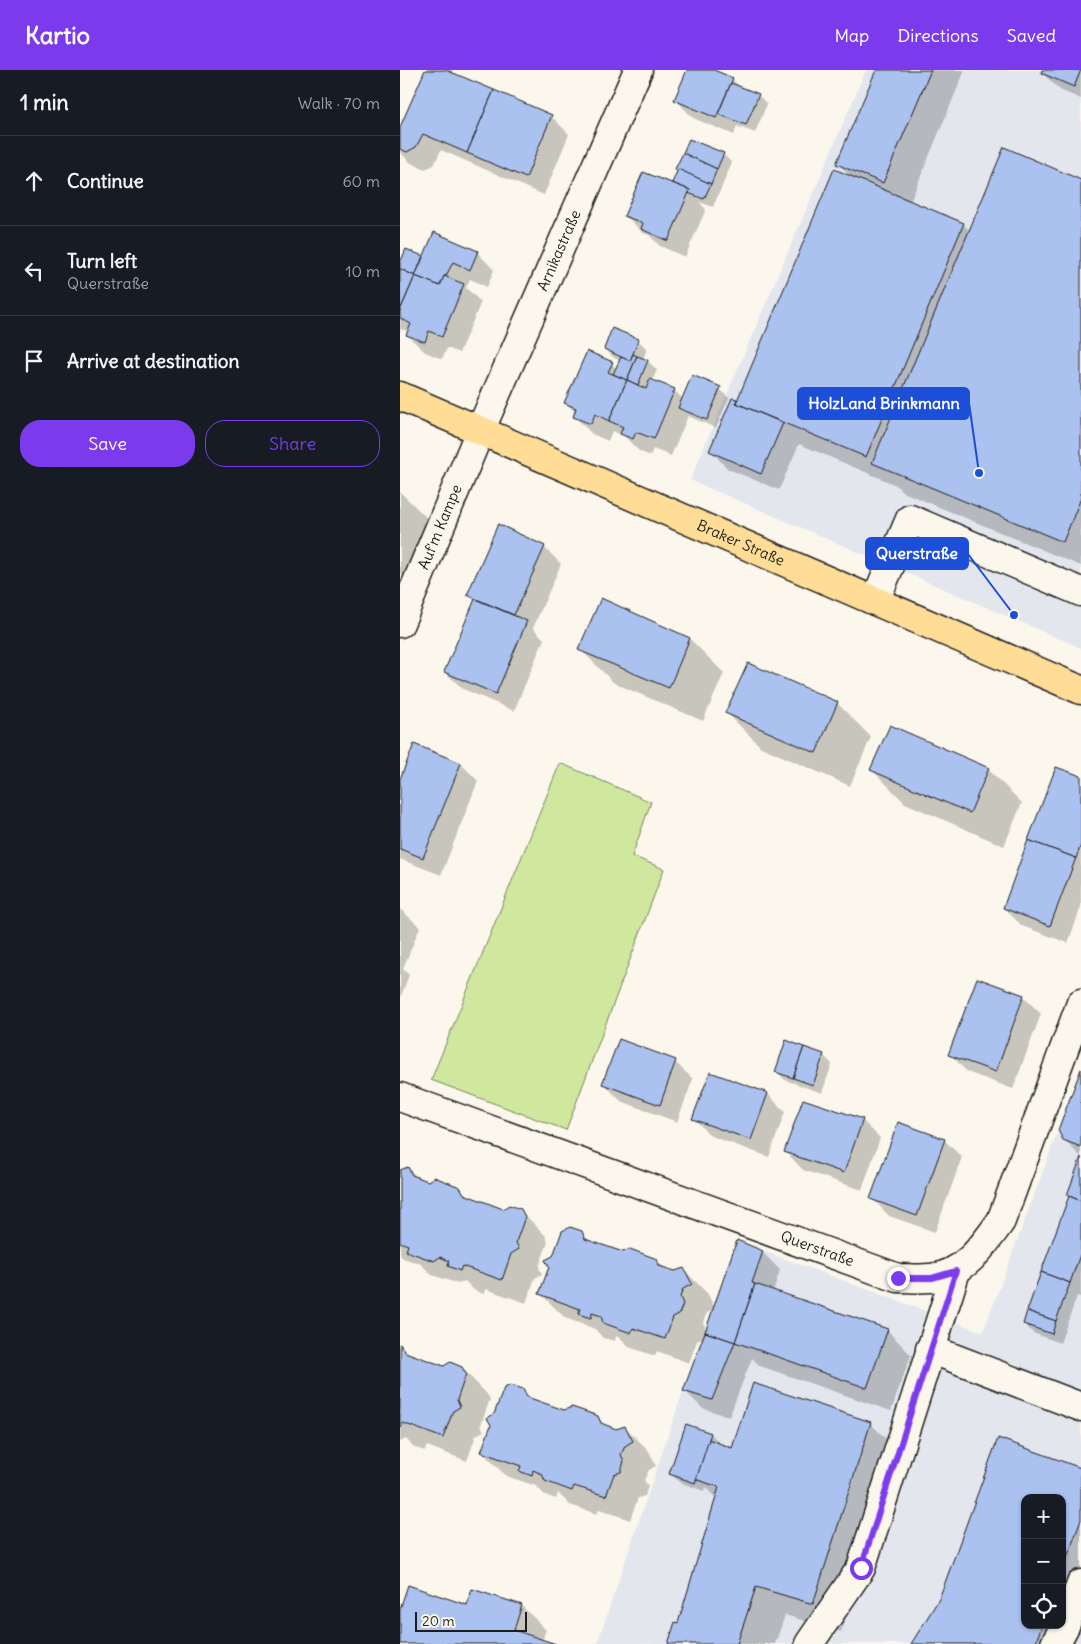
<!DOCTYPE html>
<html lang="en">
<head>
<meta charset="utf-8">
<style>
  body { margin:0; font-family:Delius,sans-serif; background:#242831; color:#f1f3f6 }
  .controls { position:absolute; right:15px; bottom:15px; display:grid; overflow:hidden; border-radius:10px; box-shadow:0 1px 4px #0004 }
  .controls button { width:45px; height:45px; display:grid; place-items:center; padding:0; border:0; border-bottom:1px solid #363941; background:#171b24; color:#f1f3f6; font:25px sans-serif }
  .scale { position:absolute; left:15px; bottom:12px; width:112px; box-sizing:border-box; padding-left:5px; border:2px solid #1c1c1c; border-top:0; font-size:14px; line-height:18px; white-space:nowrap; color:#1c1c1c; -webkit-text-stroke:4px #fbf7ec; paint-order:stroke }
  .stop { position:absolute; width:15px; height:15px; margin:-11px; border:4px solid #7c3aed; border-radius:50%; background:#fff }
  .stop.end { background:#7c3aed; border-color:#fff; box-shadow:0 1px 5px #0008 }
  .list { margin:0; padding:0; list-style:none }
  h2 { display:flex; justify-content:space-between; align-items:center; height:65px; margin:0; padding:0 20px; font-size:21px }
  h2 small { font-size:16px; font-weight:400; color:#9ea1a6 }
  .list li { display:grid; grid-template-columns:32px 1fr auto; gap:15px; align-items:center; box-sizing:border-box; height:90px; padding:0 20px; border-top:1px solid #363941 }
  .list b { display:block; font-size:19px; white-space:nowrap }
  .list p { margin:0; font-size:16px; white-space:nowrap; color:#9ea1a6 }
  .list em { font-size:16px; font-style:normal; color:#9ea1a6 }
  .actions { display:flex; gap:10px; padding:15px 20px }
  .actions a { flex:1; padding:11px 0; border:1px solid #7c3aed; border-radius:20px; text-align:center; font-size:18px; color:#7c3aed }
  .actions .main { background:#7c3aed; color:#fff }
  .icon { flex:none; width:28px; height:28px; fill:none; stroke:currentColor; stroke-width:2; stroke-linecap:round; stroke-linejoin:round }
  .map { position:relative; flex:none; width:681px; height:1574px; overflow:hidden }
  header { display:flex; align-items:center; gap:30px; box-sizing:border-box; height:70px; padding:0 25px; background:#7c3aed; color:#fff }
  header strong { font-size:24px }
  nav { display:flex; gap:28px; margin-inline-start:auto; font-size:18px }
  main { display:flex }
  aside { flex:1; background:#171b24 }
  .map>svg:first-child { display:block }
  .built { fill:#e3e7ed; fill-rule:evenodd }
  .green { fill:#cfe89e; stroke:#76825d }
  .shadow { fill:#0003; fill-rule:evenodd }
  .building { fill:#abc1ef; stroke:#1c1c1c }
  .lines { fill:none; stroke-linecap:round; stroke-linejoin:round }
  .minor-casing { stroke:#1c1c1c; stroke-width:31 }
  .major-casing { stroke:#1c1c1c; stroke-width:31 }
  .minor { stroke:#fbf7ec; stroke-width:28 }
  .major { stroke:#ffdd96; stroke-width:28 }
  .route { stroke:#7c3aed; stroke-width:6 }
  .labels { text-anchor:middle; stroke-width:5; stroke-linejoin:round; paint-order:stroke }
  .street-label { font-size:15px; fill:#1c1c1c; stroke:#fbf7ec }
  .leader { fill:none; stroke:#1d4ed8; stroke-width:2 }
  .callout-dot { fill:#1d4ed8; stroke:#fbf7ec; stroke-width:2 }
  .callout { fill:#1d4ed8; stroke:#1d4ed8; stroke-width:2 }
  .callout-label { font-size:16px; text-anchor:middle; font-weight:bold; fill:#fff }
</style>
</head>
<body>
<header>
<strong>Kartio</strong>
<nav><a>Map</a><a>Directions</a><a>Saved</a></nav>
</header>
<main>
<aside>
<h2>1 min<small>Walk · 70 m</small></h2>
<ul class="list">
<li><svg class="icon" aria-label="ahead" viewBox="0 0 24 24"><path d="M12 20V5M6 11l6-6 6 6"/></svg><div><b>Continue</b></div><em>60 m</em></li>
<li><svg class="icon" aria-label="left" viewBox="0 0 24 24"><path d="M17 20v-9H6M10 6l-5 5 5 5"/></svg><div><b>Turn left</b><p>Querstraße</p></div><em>10 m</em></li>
<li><svg class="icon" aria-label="arrive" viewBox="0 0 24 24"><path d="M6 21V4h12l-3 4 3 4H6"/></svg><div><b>Arrive at destination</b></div></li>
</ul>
<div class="actions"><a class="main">Save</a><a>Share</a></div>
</aside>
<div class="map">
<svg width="681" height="1574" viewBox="0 0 681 1574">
  <rect width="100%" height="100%" fill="#fbf7ec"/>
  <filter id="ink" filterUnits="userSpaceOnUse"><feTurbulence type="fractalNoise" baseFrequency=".02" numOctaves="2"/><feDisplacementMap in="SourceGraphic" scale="10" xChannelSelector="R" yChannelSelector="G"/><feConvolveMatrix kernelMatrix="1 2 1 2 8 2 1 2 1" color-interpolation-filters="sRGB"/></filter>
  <g filter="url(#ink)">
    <g class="built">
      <polygon points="466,0 681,0 681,578 290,410"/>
      <path d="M681 999V1574H197L283 1321 337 1170 363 1181 583 1262ZM625 1428H662V1555H625Z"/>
    </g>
    <polygon class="green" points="160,693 251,732 232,786 264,799 166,1060 31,1010"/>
    <g class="shadow">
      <polygon points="26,0 53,0 51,4 151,46 169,64 144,125 41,80 34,95 25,99 11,93 0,82 0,60"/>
      <polygon points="288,0 310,0 332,9 342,19 358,25 367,34 355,63 337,56 334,65 293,48 276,30"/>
      <polygon points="477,0 565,0 510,132 563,154 571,162 681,111 681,496 503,422 496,415 399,374 379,420 328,399 311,381 333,329 338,332 453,109 438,93"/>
      <polygon points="643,0 681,0 681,29 660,20 642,3"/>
      <polygon points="323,84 332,93 313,137 299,132 306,139 285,187 260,176 249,165 243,163 226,146 278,117 274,113"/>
      <polygon points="7,180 24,188 77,182 94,200 87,217 70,209 66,218 81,232 59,283 47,278 42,289 25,282 7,265 9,262 1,259 0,263 0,188 3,190"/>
      <polygon points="238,270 247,279 243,289 248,291 257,300 252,311 274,320 283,329 320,319 329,328 316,358 288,346 271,386 253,379 250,386 239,381 224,366 212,361 208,371 192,364 175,347 176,343 165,332 212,294 217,299 220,291 214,288 205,279"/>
      <polygon points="0,422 26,447 28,456 7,506 0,504"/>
      <polygon points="144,477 161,494 133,558 144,569 114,641 63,619 45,602 75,531 69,525"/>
      <polygon points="290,569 324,603 303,651 214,613 180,579"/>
      <polygon points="437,633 471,667 450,716 361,677 327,643"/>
      <polygon points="15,676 61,694 78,711 41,805 0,789 0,712"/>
      <polygon points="471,699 588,699 622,733 604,776 505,733"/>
      <polygon points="681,708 681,837 668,873 622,856 604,838"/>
      <polygon points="0,839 20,857 3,899 9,905 0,929"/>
      <polygon points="623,926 641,944 613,1019 567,1002 550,984"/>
      <polygon points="423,985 432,994 422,1023 385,1010 376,1001"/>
      <polygon points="275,992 293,1009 277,1052 221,1031 204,1014"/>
      <polygon points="681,1004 681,1087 664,1070"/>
      <polygon points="368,1024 385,1042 369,1087 311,1066 294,1049"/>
      <polygon points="462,1050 480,1068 462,1120 403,1100 386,1082"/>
      <polygon points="544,1070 562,1087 535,1162 489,1146 472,1128"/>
      <polygon points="681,1091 681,1227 677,1226 660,1273 633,1263 624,1254 670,1127 668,1125"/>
      <polygon points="8,1098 19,1109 60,1118 69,1128 103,1140 120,1140 145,1165 148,1172 139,1197 142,1204 135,1208 126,1233 86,1219 84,1224 74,1220 65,1211 59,1214 32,1205 21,1194 3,1188 0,1185 0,1102"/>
      <path d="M181 1162 192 1173 223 1184 256 1190 266 1199 275 1202 283 1199 308 1224 314 1237 362 1182 380 1200 373 1222 487 1260 511 1285 491 1341 360 1296 352 1288 329 1347 302 1338 284 1320 303 1268 297 1271 289 1293 257 1281 255 1286 229 1277 220 1268 216 1266 215 1271 203 1268 195 1259 165 1248 141 1224 154 1187ZM313 1240 306 1259 303 1252 307 1243Z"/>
      <polygon points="0,1275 11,1285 44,1298 62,1298 86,1323 90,1329 81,1355 84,1361 76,1365 67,1391 27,1376 25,1381 15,1378 6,1369 0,1372"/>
      <polygon points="122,1320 133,1330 164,1341 197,1347 206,1357 216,1360 225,1357 249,1381 256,1396 249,1400 244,1410 248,1416 245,1426 238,1428 230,1450 199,1439 197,1444 170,1435 158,1423 156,1429 145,1425 136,1416 106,1406 82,1382 95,1345"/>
      <polygon points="470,1353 499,1382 441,1562 385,1545 375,1574 269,1574 279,1554 317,1429 305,1417 304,1421 279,1412 270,1403 311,1364 320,1373 319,1374 332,1379"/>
      <path d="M599 1370 681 1400V1556L674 1574H512L540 1529ZM625 1428H662V1555H625Z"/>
      <polygon points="73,1520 122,1536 146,1560 142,1571 152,1574 0,1574 0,1544 68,1536"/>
    </g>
    <g class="building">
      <polygon points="25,0 46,0 94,20 67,83 23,64 16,77 7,82 0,79 0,57"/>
      <polygon points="287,0 314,0 333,8 316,48 274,30"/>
      <polygon points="476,0 531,0 483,113 436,94"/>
      <polygon points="642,0 681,0 674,17 641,3"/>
      <polygon points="331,13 359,24 346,55 318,44"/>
      <polygon points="94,20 152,45 126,108 67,83"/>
      <polygon points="289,69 324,83 317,99 283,83"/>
      <polygon points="604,77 681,110 681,428 663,472 472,393"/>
      <polygon points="283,83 317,99 311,114 275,99"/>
      <polygon points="278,99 311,114 304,129 288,123 290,120 272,113"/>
      <polygon points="434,99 564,153 466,387 336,333"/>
      <polygon points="243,102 290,120 268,171 241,159 243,153 224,146"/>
      <polygon points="34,162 78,181 70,200 53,192 46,206 44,206 40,216 15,206"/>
      <polygon points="6,179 23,186 15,206 0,199 0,193"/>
      <polygon points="0,199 15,206 0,241"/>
      <polygon points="15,206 40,216 44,206 64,214 42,267 29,261 25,272 6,265 11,254 0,248 0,241"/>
      <polygon points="212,258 239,269 230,291 204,279"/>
      <polygon points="187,281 213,292 208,302 227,310 209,351 195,344 191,354 173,347 176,338 164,333"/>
      <polygon points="233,284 237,286 227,310 213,304 221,287 230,291"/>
      <polygon points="237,286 248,290 238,315 227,310"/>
      <polygon points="292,305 321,317 307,350 278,338"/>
      <polygon points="250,309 275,319 254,369 236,362 233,369 220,364 223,357 209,351 227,310 246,319"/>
      <polygon points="332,328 337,329 336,333 383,353 361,404 309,381"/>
      <polygon points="98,454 145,476 114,545 67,525"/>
      <polygon points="201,528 290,568 269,618 178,580"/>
      <polygon points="75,529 127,551 96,624 44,602"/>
      <polygon points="348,593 438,632 416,683 325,643"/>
      <polygon points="490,655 589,698 570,743 470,700"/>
      <polygon points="14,674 61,693 23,788 0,779 0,709"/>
      <polygon points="656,697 681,706 681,775 676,788 628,770"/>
      <polygon points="628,770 676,788 650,856 603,838"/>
      <polygon points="577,908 624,925 596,1002 548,985"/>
      <polygon points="219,969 276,990 260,1035 202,1014"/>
      <polygon points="386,970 404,977 393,1008 375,1002"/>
      <polygon points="404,977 424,984 413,1015 393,1008"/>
      <polygon points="681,999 681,1077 663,1070 658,1060"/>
      <polygon points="310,1002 368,1023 351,1070 292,1049"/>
      <polygon points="403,1029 463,1049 444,1103 384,1082"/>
      <polygon points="498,1052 545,1069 517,1146 470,1129"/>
      <polygon points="681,1087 681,1131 667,1125"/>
      <polygon points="8,1097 12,1105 28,1111 34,1107 60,1117 64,1124 103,1139 109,1135 121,1139 125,1147 116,1172 119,1179 111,1184 102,1210 62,1196 60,1201 48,1196 49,1191 40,1187 34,1191 6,1181 8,1175 0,1172 0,1100"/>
      <polygon points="669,1126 681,1131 681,1182 670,1213 641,1202"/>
      <polygon points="170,1157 182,1161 185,1169 223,1182 230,1179 257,1189 259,1196 275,1201 284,1198 292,1214 283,1219 280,1227 283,1234 279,1244 273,1247 265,1269 233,1258 231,1263 203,1253 201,1246 192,1243 191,1248 178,1244 180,1239 139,1224 149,1197 145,1190 153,1186 162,1161"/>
      <polygon points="337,1170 363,1181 352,1213 355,1214 335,1272 305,1262"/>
      <polygon points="641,1202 670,1213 656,1251 627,1241"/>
      <polygon points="355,1214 488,1259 467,1318 335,1272"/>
      <polygon points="627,1241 656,1251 652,1264 623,1254"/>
      <polygon points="305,1262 335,1272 312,1330 283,1321"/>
      <polygon points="0,1274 5,1282 44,1296 50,1292 62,1297 66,1304 57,1330 60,1337 53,1341 43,1368 3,1353 1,1358 0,1358"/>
      <polygon points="353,1313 471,1352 413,1534 356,1517 337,1574 268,1574 275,1552 278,1553 319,1417 295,1409 308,1369 332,1378"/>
      <polygon points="111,1315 123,1319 127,1327 164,1340 172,1337 198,1346 201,1353 216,1359 225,1356 233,1371 225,1376 221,1385 224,1391 221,1402 214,1404 206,1426 174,1416 172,1421 145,1411 142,1404 133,1400 132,1406 119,1401 121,1396 81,1382 91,1355 87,1348 94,1344 104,1318"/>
      <polygon points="286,1354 311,1363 295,1413 269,1404"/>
      <polygon points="598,1368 681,1398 681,1450 662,1501 662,1428 625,1428 625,1555 642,1555 635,1574 511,1574 539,1529"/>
      <polygon points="8,1515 67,1535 72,1519 122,1535 114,1560 156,1574 0,1574 0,1539"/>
    </g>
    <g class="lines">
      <g class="minor-casing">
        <g id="minor">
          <polyline points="475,531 510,449 681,522"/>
          <path id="s1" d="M0 553 80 361 238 0"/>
          <path id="s2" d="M0 1027 498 1208C509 1208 520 1209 530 1208 563 1206 584 1175 601 1151L681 933"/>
          <polyline points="530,1279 681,1337"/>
          <polyline points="409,1574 461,1498 556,1201"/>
          <polyline points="655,1574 665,1556 681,1514"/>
        </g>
      </g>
      <g class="major-casing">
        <g id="major">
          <path id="s3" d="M0 326 681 620"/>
        </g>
      </g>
      <use href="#minor" class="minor"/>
      <use href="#major" class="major"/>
    </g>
  </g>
  <g class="lines" filter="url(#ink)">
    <polyline class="route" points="461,1498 556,1201 532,1208 498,1208"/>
  </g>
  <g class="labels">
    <g class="street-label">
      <text dy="5" stroke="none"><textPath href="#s1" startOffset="405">Arnikastraße</textPath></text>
      <text dy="5" stroke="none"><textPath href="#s1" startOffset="104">Auf'm Kampe</textPath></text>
      <text dy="5" stroke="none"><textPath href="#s3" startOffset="371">Braker Straße</textPath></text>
      <text dy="5" stroke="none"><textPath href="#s2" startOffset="444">Querstraße</textPath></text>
    </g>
  </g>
  <path class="leader" d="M579 403L569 333M614 545L568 484"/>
  <g class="callout-dot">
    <circle cx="579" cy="403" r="5"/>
    <circle cx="614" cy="545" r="5"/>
  </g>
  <g class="callout">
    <rect x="398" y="318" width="171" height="31" rx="5"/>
    <rect x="466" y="468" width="102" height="31" rx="5"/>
  </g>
  <g class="callout-label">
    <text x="484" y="339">HolzLand Brinkmann</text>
    <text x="517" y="489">Querstraße</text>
  </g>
</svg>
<div class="controls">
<button>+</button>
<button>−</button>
<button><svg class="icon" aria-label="locate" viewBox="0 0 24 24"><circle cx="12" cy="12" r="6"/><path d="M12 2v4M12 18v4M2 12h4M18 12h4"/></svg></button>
</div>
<div class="scale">20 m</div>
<div class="stop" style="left:461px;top:1498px"></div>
<div class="stop end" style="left:498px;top:1208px"></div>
</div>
</main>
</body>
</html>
